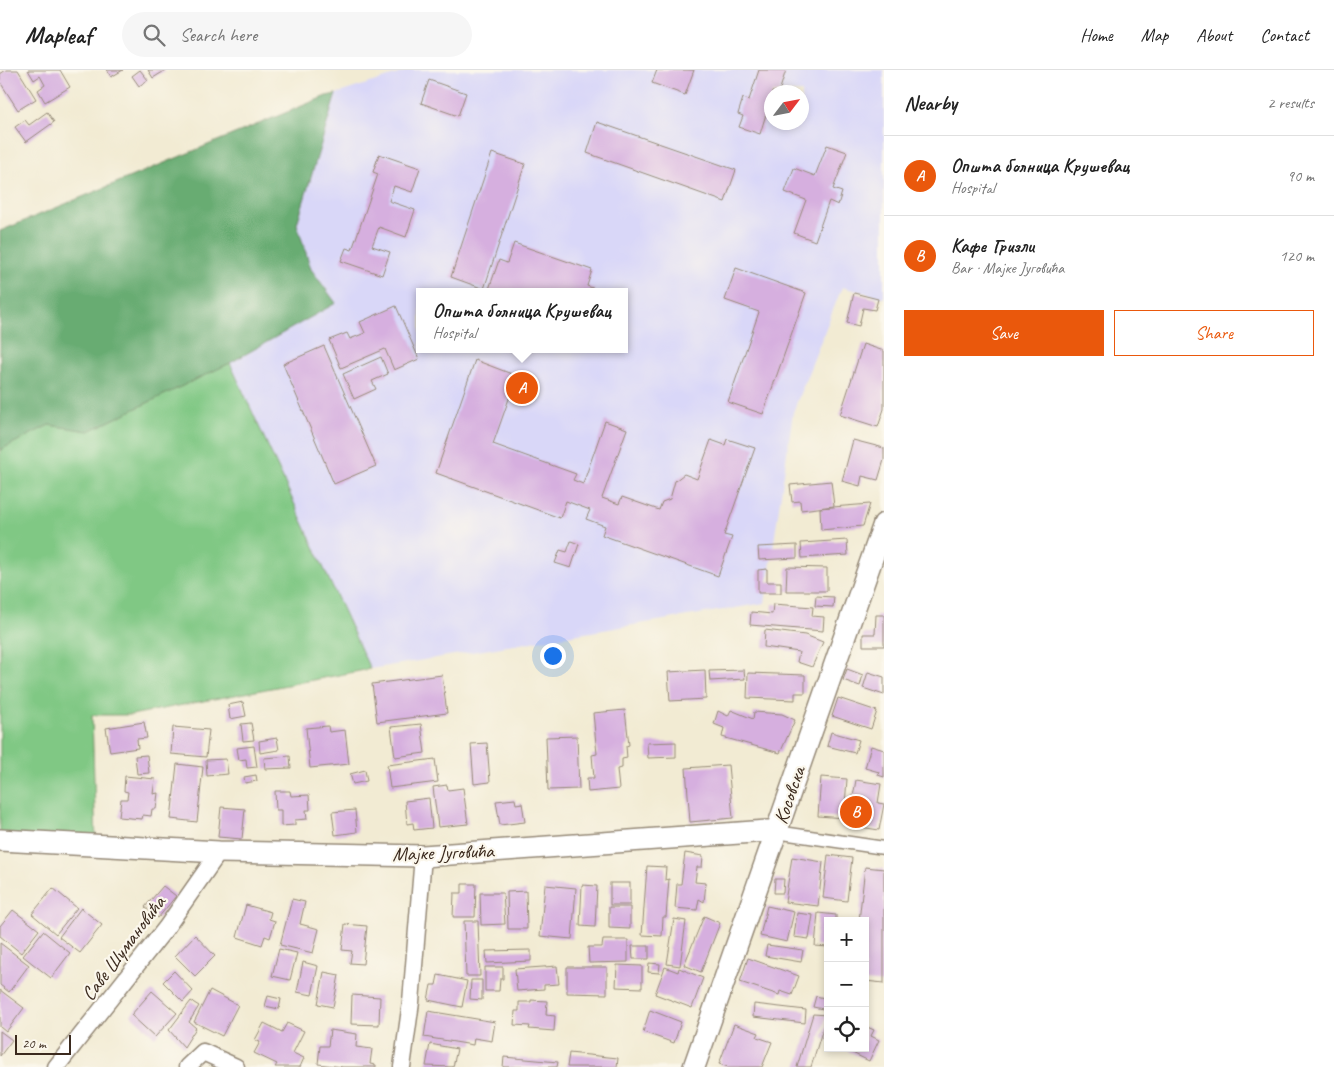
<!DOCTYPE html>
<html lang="en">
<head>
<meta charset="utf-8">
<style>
  body { margin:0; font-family:Caveat,sans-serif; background:#f6f6f6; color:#222 }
  .controls { position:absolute; right:15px; bottom:15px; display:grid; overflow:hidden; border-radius:0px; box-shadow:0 2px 8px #0003 }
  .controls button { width:45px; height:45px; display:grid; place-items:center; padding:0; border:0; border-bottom:1px solid #e0e0e0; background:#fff; color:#222; font:25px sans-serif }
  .compass { position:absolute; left:764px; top:15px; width:45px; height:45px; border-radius:50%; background:#fff; box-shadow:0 2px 8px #0003; rotate:58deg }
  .scale { position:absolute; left:15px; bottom:12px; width:56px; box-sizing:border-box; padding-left:5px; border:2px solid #3b2a1e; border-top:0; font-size:14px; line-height:18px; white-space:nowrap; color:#3b2a1e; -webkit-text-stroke:4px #fbf7ec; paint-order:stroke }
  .you { position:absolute; left:552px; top:585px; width:18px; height:18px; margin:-12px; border:4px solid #fff; border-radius:50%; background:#1a73e8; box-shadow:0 0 0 8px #1a73e833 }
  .badge { display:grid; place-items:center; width:32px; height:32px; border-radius:50%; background:#ea580c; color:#fff; font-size:16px; font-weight:700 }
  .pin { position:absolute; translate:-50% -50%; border:2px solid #fff; box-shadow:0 1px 5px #0006 }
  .popup { position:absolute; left:416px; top:218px; width:212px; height:65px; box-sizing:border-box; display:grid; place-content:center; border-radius:0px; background:#fff; filter:drop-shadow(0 1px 4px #0005); font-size:16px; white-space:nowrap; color:#767676 }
  .popup b { font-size:19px; color:#222 }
  .popup::after { content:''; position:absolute; left:50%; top:100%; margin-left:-10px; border:10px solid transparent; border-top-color:#fff }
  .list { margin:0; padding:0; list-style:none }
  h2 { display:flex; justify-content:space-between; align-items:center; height:65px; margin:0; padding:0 20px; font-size:21px }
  h2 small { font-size:16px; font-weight:400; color:#767676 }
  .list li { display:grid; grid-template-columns:32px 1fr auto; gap:15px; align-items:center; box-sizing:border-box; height:80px; padding:0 20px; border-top:1px solid #e0e0e0 }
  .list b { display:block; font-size:19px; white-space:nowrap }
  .list p { margin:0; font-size:16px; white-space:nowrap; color:#767676 }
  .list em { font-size:16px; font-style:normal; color:#767676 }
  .actions { display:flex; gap:10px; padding:15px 20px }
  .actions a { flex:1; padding:11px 0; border:1px solid #ea580c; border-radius:0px; text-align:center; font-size:18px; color:#ea580c }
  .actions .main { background:#ea580c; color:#fff }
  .icon { flex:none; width:28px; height:28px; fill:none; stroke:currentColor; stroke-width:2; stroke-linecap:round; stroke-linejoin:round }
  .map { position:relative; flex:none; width:884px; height:997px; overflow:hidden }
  header { display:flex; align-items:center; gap:30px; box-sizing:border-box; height:70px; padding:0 25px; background:#fff; border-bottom:1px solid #e0e0e0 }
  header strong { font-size:24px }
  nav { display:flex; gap:28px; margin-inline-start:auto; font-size:18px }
  .search { width:350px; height:45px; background:#f6f6f6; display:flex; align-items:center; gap:12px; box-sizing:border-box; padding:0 18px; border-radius:28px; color:#767676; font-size:19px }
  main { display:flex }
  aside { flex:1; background:#fff }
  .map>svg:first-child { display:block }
  .built { fill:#d9d7f8; fill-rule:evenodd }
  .green { fill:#80c884; stroke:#5e7951 }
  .forest { fill:#68ac72; stroke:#526b48 }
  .building { fill:#d6afdf }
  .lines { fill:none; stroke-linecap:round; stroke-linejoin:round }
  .pedestrian-casing { stroke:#968a78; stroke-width:15 }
  .minor-casing { stroke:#968a78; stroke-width:19 }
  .tertiary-casing { stroke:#968a78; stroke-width:24 }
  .pedestrian { stroke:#fff; stroke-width:12 }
  .minor { stroke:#fff; stroke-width:16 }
  .tertiary { stroke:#fff; stroke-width:21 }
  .labels { text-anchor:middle; stroke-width:4.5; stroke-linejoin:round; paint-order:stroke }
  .street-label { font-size:20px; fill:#3b2a1e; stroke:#fbf7ec }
</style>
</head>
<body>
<header>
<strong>Mapleaf</strong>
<div class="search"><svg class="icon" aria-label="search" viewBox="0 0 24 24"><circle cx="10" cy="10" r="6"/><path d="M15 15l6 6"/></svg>Search here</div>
<nav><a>Home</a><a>Map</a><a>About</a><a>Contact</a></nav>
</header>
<main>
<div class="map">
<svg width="884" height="997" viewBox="0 0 884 997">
  <rect width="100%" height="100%" fill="#fbf7ec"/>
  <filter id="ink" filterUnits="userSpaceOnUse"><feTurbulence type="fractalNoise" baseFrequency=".02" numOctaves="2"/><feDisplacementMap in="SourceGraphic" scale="10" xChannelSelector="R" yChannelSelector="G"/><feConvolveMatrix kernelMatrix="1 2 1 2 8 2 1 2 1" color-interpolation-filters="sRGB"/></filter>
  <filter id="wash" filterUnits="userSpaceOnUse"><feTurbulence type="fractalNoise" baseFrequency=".0096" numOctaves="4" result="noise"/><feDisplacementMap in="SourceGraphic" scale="20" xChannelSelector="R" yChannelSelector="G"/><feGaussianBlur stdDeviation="1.12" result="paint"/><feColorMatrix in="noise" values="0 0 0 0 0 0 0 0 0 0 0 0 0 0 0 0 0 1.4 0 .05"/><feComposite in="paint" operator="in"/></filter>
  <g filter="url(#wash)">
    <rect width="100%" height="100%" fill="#f2ebd3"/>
    <path class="built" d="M410 0H884V228L842 217 793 342 765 533 370 599 230 293 336 233 311 199 297 154 336 24ZM772 22H802V52H772ZM420 222H624V279H420Z"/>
    <polygon class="green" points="230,293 370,599 131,645 92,645 96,774 0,770 0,380 49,355 89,361"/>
    <polygon class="forest" points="336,24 297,154 311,199 336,233 230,293 89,361 49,355 0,380 0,161 326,26"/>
    <g id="blocks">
      <g class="building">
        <polygon points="6,0 18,0 36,29 18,40 0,12 0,4"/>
        <polygon points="28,0 60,0 70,17 45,32 38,20 45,15 40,6 34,10"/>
        <polygon points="107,0 123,0 111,7"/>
        <polygon points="140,0 148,10 139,16 132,6"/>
        <polygon points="148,0 166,0 153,8"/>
        <polygon points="657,0 694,0 685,25 652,13"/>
        <polygon points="759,0 786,0 779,22 772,22 772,32 770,31 760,64 739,57 743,46 738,44 743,28 749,30"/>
        <polygon points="429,10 466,23 458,46 421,33"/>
        <polygon points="47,42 54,52 26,72 15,57 25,50 29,55"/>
        <polygon points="597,52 736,100 725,132 587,83"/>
        <polygon points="827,75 847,82 833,119 842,122 838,135 829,131 815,171 794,163 806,130 785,122 794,98 815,106"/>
        <polygon points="492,83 525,94 484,219 451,207"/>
        <polygon points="379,84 420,98 412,122 394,116 389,131 415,140 406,167 379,157 372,176 390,182 382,205 341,191 346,178 352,180 378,104 373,102"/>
        <polygon points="514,173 592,200 587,216 595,219 594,222 488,222 499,190 507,193"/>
        <polygon points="736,198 806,223 763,344 728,332 759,242 725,230"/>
        <polygon points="854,223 878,229 875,240 863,238 859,256 847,253"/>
        <polygon points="396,236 419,289 394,300 385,279 341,298 329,270 347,263 350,269 365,263 360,252"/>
        <polygon points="863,274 884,281 884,339 878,357 840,345"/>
        <polygon points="324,276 376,396 334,414 283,294"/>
        <polygon points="381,287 388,304 372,311 376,319 354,329 343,304"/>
        <polygon points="475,290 517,306 493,374 576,404 573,410 583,414 605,351 627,359 602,428 619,434 622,427 659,440 662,432 670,429 675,411 684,404 697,409 711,370 725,375 727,369 755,378 724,465 732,467 718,506 602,465 605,456 586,449 590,440 566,431 560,448 436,403"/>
        <polygon points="853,370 884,378 884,390 878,410 862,406 860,416 842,411"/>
        <polygon points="831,411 834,436 801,440 800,431 792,432 790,415"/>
        <polygon points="870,434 863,456 821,460 820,438"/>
        <polygon points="847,470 848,485 802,488 801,473"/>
        <polygon points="571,471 579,474 571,498 555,493 560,480 567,482"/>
        <polygon points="797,475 797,488 759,490 758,477"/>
        <polygon points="787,497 827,498 827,521 786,521"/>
        <polygon points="767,499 767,512 781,512 781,523 758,523 758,500"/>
        <polygon points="816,526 834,527 833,537 815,536"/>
        <polygon points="773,534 813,537 812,546 824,547 823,561 750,555 751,542 772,544"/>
        <polygon points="876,545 884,545 884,576 863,576 863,564 875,564"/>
        <polygon points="765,560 805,565 823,572 812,597 797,592 799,582 764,577"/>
        <polygon points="847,599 863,605 860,616 843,610"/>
        <polygon points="705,600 706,629 670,631 668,602"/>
        <polygon points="744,600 745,609 710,611 709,601"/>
        <polygon points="868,602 884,607 884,625 863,618"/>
        <polygon points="748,603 805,605 805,623 795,623 795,630 747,628"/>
        <polygon points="442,605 447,643 377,652 372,614"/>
        <polygon points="838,628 877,641 871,659 832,646"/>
        <polygon points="243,632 246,646 230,649 228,635"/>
        <polygon points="625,640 629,675 626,676 627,688 622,689 622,698 617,699 619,719 588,722 587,708 594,708 592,685 597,684 593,643"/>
        <polygon points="731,640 753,649 754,642 782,644 795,650 780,683 722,667 724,658 714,654 718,641 728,646"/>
        <polygon points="144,652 147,668 137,669 138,678 110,682 106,658"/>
        <polygon points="251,653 254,670 243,671 241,654"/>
        <polygon points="421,654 425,683 395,687 391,657"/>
        <polygon points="328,656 329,662 345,660 349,694 310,698 306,658"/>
        <polygon points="173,657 209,660 206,687 171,684"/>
        <polygon points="831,662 859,670 855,683 827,676"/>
        <polygon points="577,666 579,719 548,720 546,667"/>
        <polygon points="277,668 279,680 260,683 259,671"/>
        <polygon points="676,672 676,687 648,688 647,673"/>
        <polygon points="487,673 490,712 474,714 471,674"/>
        <polygon points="254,676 257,697 247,698 246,689 239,690 237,678"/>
        <polygon points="871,676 884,680 884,707 878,705 879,702 865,698"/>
        <polygon points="147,685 149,703 137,704 135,686"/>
        <polygon points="290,686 291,698 265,699 264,688"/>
        <polygon points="226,689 228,704 207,706 206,690"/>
        <polygon points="435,689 438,712 390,718 387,695"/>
        <polygon points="177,694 203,697 197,752 171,749"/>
        <polygon points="728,695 733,748 690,752 686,698"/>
        <polygon points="365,700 367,711 353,714 350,704"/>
        <polygon points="256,705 257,711 245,713 244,707"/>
        <polygon points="125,706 155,709 153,724 158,723 156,739 152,739 151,746 143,745 142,749 119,747 121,729 127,729 128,722 124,721"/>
        <polygon points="821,707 847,709 844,748 818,746"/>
        <polygon points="856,710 881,714 878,733 884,734 879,760 848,755"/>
        <polygon points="447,715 448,720 463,718 468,754 438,757 433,717"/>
        <polygon points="275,721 290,721 291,726 309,725 310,740 306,740 307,749 295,750 295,755 281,756 281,740 276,740"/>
        <polygon points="429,728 432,758 414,760 413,753 407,754 405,731"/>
        <polygon points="515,729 516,734 522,733 525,752 500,755 496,731"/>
        <polygon points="221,737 245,739 242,769 218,767"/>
        <polygon points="355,740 357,762 335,765 332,742"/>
        <polygon points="685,783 703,786 702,797 697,797 695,812 706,813 704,832 699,829 697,840 675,838 677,814 681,814"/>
        <polygon points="828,785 852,788 847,831 823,828"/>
        <polygon points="792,787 823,792 818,836 785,832"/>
        <polygon points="647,796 666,797 665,810 669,809 666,847 663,847 662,866 642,865"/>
        <polygon points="865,797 884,799 884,913 865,911 865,851 859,851"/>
        <polygon points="775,809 784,809 783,823 774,823"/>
        <rect x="610" y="813" width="20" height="22"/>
        <polygon points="462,814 476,814 475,847 453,847 454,823 462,823"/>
        <polygon points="545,815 576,818 572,869 540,866"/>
        <polygon points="582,815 597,816 595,857 580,856"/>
        <polygon points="163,816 176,826 158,848 145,837"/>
        <polygon points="53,818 77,838 56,864 32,844"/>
        <polygon points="526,821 527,859 508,859 507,822"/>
        <polygon points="480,823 503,823 505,854 481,855"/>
        <polygon points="292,829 305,832 300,854 319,859 313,883 280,875"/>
        <polygon points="246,835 271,842 269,849 275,851 270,868 265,866 262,875 237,867"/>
        <polygon points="767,836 794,842 787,872 760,866"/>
        <polygon points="609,837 630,837 630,859 609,858"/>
        <polygon points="81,838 102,855 80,883 59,867"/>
        <polygon points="13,840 39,860 21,883 0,866 0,856"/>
        <polygon points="797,843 813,845 809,869 794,867"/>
        <polygon points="818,843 836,845 836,851 828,851 828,877 815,876"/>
        <polygon points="704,846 720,853 701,902 684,895"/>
        <polygon points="674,849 686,851 680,896 667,894"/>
        <polygon points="464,851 478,851 480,906 466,906"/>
        <polygon points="345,854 367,856 363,894 350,893 352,881 342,880"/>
        <polygon points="43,861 70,883 51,908 23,886"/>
        <polygon points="195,865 215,886 195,906 175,886"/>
        <polygon points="603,870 628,870 628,892 589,893 588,877 602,877"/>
        <polygon points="0,873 29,895 9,922 0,915"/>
        <polygon points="767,875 803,880 801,892 765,886"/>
        <polygon points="632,876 649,876 649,889 633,889"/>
        <polygon points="279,879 297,883 290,910 272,906"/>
        <polygon points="531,880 531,891 487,893 486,881"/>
        <polygon points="748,888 799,906 792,925 780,921 779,925 740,912"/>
        <polygon points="303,892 318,896 312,925 297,922"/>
        <polygon points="649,893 660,894 659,903 648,902"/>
        <polygon points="617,895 642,896 642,918 616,917"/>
        <polygon points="557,896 559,914 544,915 544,919 517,921 515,899"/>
        <polygon points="485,897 503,897 503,909 500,909 499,921 485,921"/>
        <polygon points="567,897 607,897 607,924 567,923"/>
        <polygon points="665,897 678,902 679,898 703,908 692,938 655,924"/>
        <polygon points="174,901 193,921 183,932 163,912"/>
        <polygon points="324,902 339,905 333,937 318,934"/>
        <polygon points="438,905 467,911 462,937 428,930 431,915 436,915"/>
        <polygon points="471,910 482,910 482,930 470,929"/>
        <polygon points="0,920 24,938 6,962 0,957"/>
        <polygon points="210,920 238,935 222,966 194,952"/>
        <polygon points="152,921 177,943 155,967 131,945"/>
        <polygon points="352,925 380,927 379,955 351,954"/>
        <polygon points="268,926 281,929 279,939 265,936"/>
        <polygon points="816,926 828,929 828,940 813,937"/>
        <polygon points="531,930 547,931 546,945 555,946 554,961 529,959 530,956 514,955 515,941 519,941 519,932 531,932"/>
        <polygon points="191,931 199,936 189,952 196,958 184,977 169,960"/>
        <polygon points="754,934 806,940 805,953 753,947"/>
        <polygon points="650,940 681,952 674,973 643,962"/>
        <polygon points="428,941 495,952 492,971 474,968 473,975 424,967"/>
        <polygon points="813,944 827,945 811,997 797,997"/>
        <polygon points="828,952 828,970 822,968"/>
        <polygon points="264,953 282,962 287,953 304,961 293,983 304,988 300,997 275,997 277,994 254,983 260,972 255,970"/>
        <polygon points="734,954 759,963 757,967 772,972 762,997 728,997 719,994"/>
        <polygon points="865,956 874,960 871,966 879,970 869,991 842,978 865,978"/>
        <polygon points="330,960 357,964 356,977 372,979 370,994 376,995 376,997 343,997 318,994 320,976 328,976"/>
        <polygon points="0,961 12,970 0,986"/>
        <polygon points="430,974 457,979 453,997 426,996"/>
        <polygon points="569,983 618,988 617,997 567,997"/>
        <polygon points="504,987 558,992 557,997 503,997"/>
      </g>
    </g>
  </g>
  <g filter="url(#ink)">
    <use href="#blocks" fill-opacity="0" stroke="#968a78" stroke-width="1"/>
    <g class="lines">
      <g class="pedestrian-casing">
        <polyline id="pedestrian" points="776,762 884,778"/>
      </g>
      <g class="minor-casing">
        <g id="minor">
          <polyline points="56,997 166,858 219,782"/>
          <polyline points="187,997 203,982 236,997"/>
          <polyline points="402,997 411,932 423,786"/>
        </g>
      </g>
      <g class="tertiary-casing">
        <g id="tertiary">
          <polyline points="0,770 219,782 423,786 767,761 776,762"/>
          <polyline points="694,997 884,454"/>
        </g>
      </g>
      <use href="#pedestrian" class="pedestrian"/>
      <use href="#minor" class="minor"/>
      <use href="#tertiary" class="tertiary"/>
    </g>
  </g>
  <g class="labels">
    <g class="street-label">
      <text transform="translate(789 725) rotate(-71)" y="7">Косовска</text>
      <text transform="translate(443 782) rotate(-2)" y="7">Мајке Југовића</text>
      <text transform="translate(123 878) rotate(-53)" y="7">Саве Шумановића</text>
    </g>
  </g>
</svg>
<div class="controls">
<button>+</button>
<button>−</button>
<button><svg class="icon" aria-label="locate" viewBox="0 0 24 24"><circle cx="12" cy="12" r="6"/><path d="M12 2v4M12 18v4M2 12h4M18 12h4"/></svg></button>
</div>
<svg class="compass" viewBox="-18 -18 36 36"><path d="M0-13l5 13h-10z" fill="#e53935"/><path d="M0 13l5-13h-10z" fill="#767676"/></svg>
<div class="scale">20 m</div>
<div class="you"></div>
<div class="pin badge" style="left:522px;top:318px">A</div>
<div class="popup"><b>Општа болница Крушевац</b>Hospital</div>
<div class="pin badge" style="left:856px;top:742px">B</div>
</div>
<aside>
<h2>Nearby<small>2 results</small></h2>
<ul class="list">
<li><span class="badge">A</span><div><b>Општа болница Крушевац</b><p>Hospital</p></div><em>90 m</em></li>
<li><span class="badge">B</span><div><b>Кафе Гризли</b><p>Bar · Мајке Југовића</p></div><em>120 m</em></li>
</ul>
<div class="actions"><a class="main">Save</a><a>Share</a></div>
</aside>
</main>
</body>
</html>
